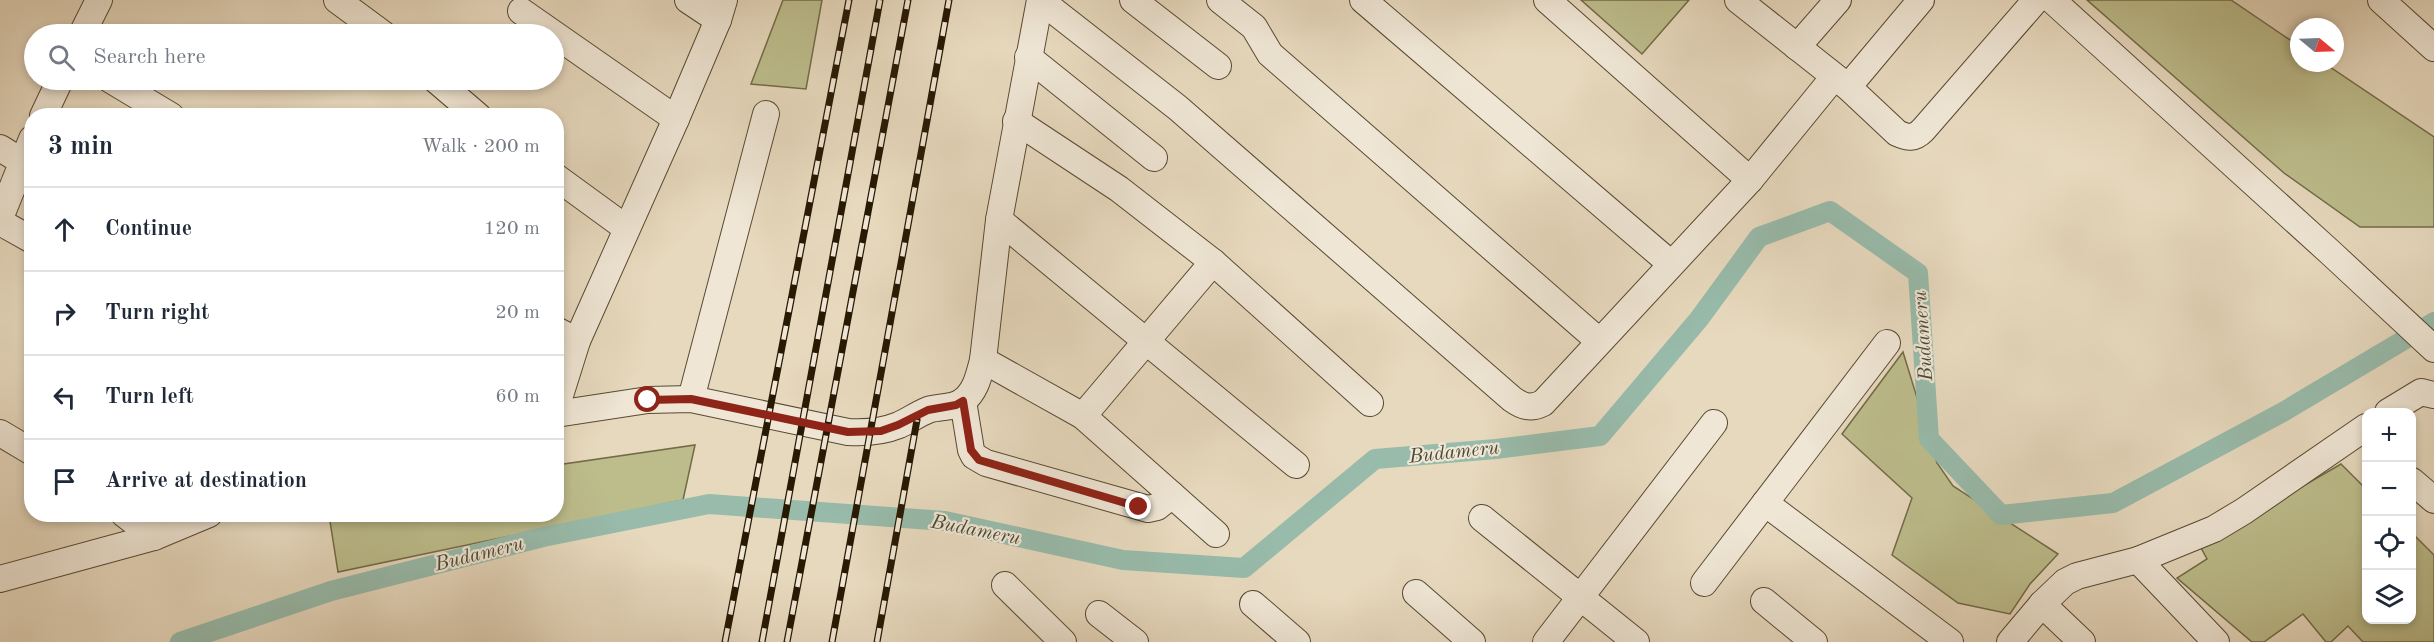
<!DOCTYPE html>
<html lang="en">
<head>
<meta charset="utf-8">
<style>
  body { margin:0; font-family:"Old Standard TT",serif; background:#f6f6f7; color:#1f2937 }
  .controls { position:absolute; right:18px; bottom:18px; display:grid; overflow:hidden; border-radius:12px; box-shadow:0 3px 9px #0003 }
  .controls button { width:54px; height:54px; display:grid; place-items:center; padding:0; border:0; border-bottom:2px solid #e0e1e3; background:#fff; color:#1f2937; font:30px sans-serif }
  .compass { position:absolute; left:2290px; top:18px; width:54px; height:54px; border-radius:50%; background:#fff; box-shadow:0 3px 9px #0003; rotate:109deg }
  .stop { position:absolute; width:18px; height:18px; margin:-14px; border:4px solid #8f2418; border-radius:50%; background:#fff }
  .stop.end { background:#8f2418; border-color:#fff; box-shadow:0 2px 6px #0008 }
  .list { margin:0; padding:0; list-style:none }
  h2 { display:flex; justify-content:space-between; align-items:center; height:78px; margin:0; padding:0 24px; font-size:26px }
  h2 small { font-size:20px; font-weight:400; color:#747a83 }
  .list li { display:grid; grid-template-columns:39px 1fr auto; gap:18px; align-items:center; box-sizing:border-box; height:84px; padding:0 24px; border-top:2px solid #e0e1e3 }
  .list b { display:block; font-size:22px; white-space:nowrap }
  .list em { font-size:20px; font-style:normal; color:#747a83 }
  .icon { flex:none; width:33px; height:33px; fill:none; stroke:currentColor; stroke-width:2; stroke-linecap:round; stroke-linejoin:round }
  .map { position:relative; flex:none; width:2434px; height:642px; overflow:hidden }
  .search { position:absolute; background:#fff; box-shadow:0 3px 9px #0003; left:24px; top:24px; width:540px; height:66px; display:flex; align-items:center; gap:15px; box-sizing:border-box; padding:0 21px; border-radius:33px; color:#747a83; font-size:22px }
  .panel { position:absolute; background:#fff; box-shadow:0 3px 9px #0003; left:24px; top:108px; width:540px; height:414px; border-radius:24px }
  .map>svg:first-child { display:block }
  .green { fill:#bdbd8c; stroke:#726b48; stroke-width:1.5 }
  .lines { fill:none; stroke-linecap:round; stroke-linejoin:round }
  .canal { stroke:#98bbab; stroke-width:20 }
  .minor-casing { stroke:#584932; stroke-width:28 }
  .minor { stroke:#efe6d5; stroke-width:26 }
  .rail-casing { stroke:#281903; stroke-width:7 }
  .rail { stroke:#efe6d5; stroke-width:4.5; stroke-dasharray:14; stroke-linecap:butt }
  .route { stroke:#8f2418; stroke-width:8 }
  .labels { text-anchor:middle; stroke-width:4.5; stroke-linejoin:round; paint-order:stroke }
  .water-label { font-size:20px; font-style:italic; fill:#4a4a35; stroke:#efe6d5 }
</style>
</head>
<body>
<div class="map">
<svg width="2434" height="642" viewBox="0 0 2434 642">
  <rect width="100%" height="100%" fill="#e7d9be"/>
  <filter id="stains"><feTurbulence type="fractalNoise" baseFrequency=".00333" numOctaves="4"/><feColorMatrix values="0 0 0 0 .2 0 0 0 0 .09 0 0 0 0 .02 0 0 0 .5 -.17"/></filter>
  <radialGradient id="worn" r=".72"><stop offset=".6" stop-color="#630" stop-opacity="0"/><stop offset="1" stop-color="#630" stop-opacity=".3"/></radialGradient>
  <g class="green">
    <polygon points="783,0 822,0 806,89 751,84"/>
    <polygon points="1581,0 1689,0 1642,54"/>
    <polygon points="2087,0 2231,0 2299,46 2299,63 2324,63 2434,137 2434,227 2360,227 2284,173"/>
    <polygon points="1903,352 1937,463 1953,486 2058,554 2030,584 2010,614 1958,603 1892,555 1912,498 1842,434"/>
    <polygon points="695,445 683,500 338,572 329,515 556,514 557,465"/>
    <polygon points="2341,464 2366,489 2366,620 2412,620 2412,533 2434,555 2434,642 2363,642 2348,626 2331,642 2326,642 2303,614 2264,642 2252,642 2177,578 2207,559 2200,546"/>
  </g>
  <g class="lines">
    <polyline class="canal" points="180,642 331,591 543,537 709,504 945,521 1123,560 1244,568 1375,459 1496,449 1600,436 1699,319 1759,237 1830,211 1918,273 1929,439 2001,515 2113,503 2283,412 2434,322"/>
    <g class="minor-casing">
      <g id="minor">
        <polyline points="337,0 383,34"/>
        <polyline points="688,0 718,20"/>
        <path d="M1040 0 1178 108 1512 399C1523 407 1531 409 1543 403L1750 180 1834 77"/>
        <polyline points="1040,0 999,220 983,360 1083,416 1216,534"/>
        <polyline points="1133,0 1218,66"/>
        <polyline points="1220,0 1254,27 1270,54 1599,341"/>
        <polyline points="1363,0 1670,263"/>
        <polyline points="1547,0 1750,180"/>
        <path d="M1738 0 1848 87 1897 133C1908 138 1914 139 1923 130L2036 0"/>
        <polyline points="2052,0 2332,254 2434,349"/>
        <polyline points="2381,0 2434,48"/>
        <polyline points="521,11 676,119"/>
        <polyline points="82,34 99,0"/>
        <polyline points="1797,47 1838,0"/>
        <polyline points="1028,57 1154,158"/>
        <polyline points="111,80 171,116"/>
        <polyline points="436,80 478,116"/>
        <polyline points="1848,87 1921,0"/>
        <polyline points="43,116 60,80"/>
        <polyline points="1016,121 1119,189 1213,262 1083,416"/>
        <polyline points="0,148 21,161"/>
        <polyline points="556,177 626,228"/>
        <polyline points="0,218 32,139"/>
        <polyline points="999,220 1296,465"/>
        <polyline points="0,222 32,240"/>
        <polyline points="1213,262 1370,403"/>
        <polyline points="556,330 577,341 556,408"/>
        <polyline points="577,341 676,119 718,20 724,0"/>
        <polyline points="691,399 766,114"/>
        <polyline points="963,401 971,450 974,456 986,463 1148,509 1157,507 1172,495"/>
        <polyline points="2388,412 2421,392 2434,395"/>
        <path d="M556 414 648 400 691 399 848 432C866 433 882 432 899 425 908 421 918 414 928 410 939 406 953 409 963 401 976 391 979 375 983 360"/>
        <polyline points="0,433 32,452"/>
        <polyline points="2412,481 2434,500"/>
        <polyline points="1765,503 1950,642"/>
        <polyline points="124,514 154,537"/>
        <polyline points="1482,518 1636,642"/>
        <polyline points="2138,560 2216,642"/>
        <polyline points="0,579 154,537 209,514"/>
        <polyline points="1704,583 1887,343"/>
        <polyline points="1005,585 1063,642"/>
        <polyline points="1416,593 1472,642"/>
        <polyline points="1764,601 1814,642"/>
        <polyline points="1253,604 1297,642"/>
        <polyline points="2042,604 2082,642"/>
        <polyline points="1099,614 1135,642"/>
        <polyline points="1546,642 1714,423"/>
        <polyline points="2010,642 2042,604 2065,582 2077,576 2138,560 2214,529 2244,511 2366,427"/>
      </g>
    </g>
    <use href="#minor" class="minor"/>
    <g class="rail-casing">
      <g id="rail">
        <polyline points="725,642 849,0"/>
        <polyline points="762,642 880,0"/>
        <polyline points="787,642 908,0"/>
        <polyline points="832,642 949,0"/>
        <polyline points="877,642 917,420"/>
      </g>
    </g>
    <use href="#rail" class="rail"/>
  </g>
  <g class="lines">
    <polyline class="route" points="648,400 691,399 848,432 881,431 898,425 928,410 956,405 963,401 971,450 979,460 1139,507"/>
  </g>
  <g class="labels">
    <g class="water-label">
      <text transform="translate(1922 336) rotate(-94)" y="7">Budameru</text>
      <text transform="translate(1454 451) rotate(-6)" y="7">Budameru</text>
      <text transform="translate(976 529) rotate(11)" y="7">Budameru</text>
      <text transform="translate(479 553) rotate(-14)" y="7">Budameru</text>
    </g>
  </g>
  <rect width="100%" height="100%" filter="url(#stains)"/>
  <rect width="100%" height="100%" fill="url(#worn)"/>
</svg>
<div class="controls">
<button>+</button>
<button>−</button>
<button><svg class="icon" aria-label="locate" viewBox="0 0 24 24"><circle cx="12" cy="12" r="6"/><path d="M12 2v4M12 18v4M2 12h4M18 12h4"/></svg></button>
<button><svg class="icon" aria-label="layers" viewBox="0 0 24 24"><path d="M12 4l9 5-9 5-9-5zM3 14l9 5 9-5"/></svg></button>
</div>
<svg class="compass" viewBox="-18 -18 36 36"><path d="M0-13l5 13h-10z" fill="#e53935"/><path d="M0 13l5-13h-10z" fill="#747a83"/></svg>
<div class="stop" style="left:648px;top:400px"></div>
<div class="stop end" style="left:1139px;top:507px"></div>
<div class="search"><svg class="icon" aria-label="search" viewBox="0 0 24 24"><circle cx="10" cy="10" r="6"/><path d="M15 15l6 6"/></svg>Search here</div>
<section class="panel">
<h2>3 min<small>Walk · 200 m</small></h2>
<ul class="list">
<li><svg class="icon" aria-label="ahead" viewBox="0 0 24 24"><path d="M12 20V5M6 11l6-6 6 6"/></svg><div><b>Continue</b></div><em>120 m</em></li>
<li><svg class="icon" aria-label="right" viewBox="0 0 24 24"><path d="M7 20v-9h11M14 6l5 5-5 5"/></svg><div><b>Turn right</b></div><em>20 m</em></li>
<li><svg class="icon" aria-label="left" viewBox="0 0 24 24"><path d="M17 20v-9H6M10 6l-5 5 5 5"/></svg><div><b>Turn left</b></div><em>60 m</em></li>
<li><svg class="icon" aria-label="arrive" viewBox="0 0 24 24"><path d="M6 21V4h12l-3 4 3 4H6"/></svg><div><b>Arrive at destination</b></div></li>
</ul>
</section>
</div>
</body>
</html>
